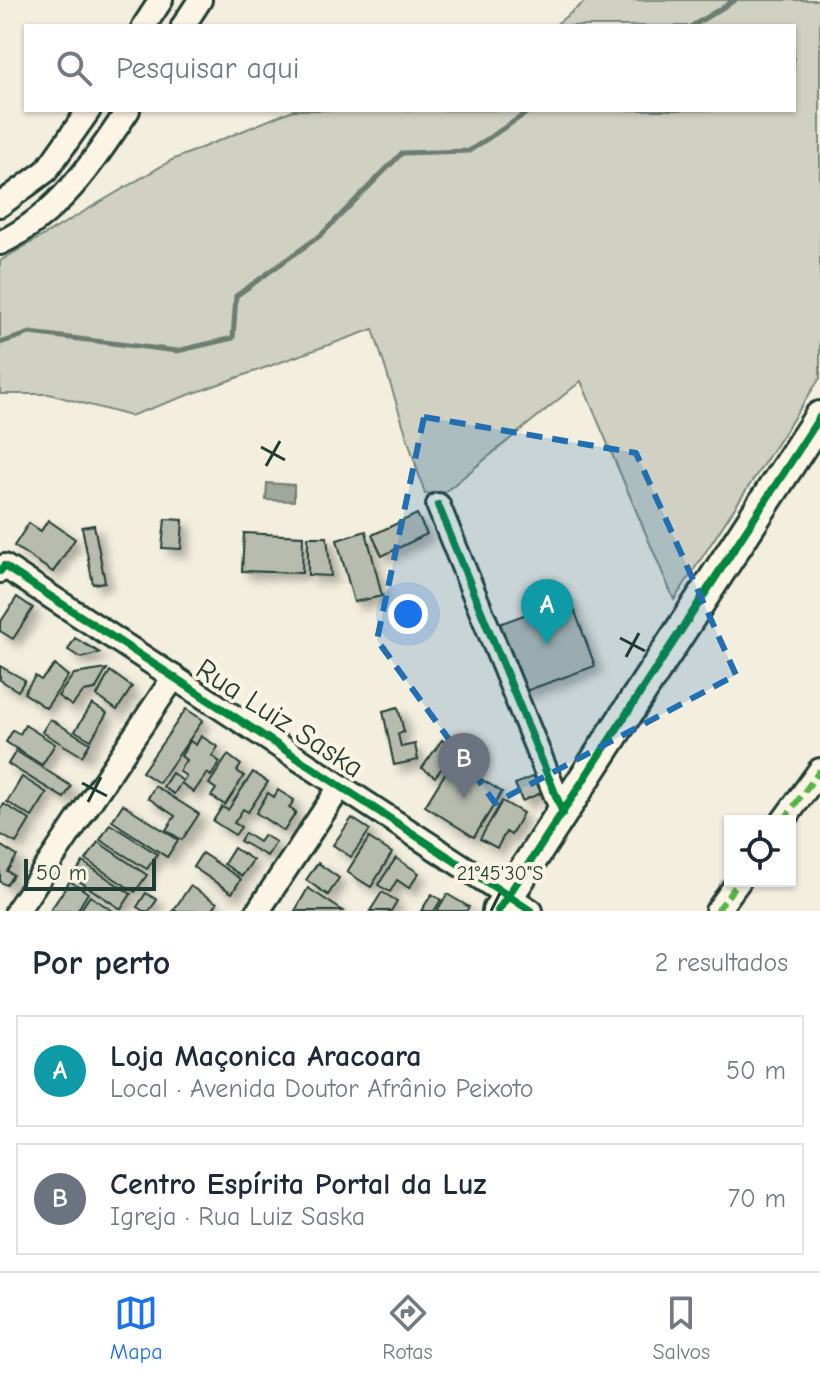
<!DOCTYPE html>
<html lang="pt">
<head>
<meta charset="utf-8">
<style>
  body { margin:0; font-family:"Comic Neue",sans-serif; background:#f6f6f7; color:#1f2937 }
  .controls { position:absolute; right:24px; bottom:24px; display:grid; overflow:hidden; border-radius:0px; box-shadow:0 2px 6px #0004 }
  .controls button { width:72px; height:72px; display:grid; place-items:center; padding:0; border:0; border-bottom:2px solid #e0e1e3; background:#fff; color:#1f2937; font:40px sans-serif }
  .scale { position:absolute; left:24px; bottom:20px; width:132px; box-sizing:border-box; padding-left:8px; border:4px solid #1f3d34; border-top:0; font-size:22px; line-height:28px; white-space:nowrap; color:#1f3d34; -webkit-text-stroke:6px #fcf5e5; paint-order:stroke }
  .you { position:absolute; left:408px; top:614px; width:28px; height:28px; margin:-20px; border:6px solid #fff; border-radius:50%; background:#1a73e8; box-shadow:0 0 0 12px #1a73e833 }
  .badge { display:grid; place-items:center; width:52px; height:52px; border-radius:50%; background:#1a73e8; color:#fff; font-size:26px; font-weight:700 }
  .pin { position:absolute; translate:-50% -66px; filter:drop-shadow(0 2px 4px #0008) }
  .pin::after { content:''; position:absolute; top:42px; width:28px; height:24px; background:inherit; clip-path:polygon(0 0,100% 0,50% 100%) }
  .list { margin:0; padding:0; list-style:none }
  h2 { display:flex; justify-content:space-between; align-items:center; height:104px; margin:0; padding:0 32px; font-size:34px }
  h2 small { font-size:26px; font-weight:400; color:#747a83 }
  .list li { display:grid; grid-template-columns:52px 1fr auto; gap:24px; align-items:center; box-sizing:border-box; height:112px; margin:0 16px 16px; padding:0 16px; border:2px solid #e0e1e3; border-radius:0px }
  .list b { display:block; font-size:30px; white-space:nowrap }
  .list p { margin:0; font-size:26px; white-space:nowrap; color:#747a83 }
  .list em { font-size:26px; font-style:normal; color:#747a83 }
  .icon { flex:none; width:44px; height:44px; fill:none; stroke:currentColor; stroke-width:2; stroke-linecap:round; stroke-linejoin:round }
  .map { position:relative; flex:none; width:820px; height:911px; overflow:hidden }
  .search { position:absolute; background:#fff; box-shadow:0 2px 6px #0004; left:24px; right:24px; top:24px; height:88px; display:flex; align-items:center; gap:20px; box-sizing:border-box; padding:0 28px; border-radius:0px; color:#747a83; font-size:30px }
  .sheet { height:360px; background:#fff }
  nav { display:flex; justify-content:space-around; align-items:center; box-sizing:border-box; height:112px; border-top:2px solid #e0e1e3; background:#fff; font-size:22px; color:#747a83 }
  nav a { display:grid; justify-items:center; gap:4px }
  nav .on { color:#1a73e8 }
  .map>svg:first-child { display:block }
  .green { fill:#d0d1c2; stroke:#78877b; stroke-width:2 }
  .water { fill:#a0a89b; stroke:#6c7d72; stroke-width:2 }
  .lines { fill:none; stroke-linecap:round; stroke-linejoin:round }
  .stream { stroke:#6c7d72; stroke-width:5 }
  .building { fill:#b8bcae; stroke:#1f3d34; stroke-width:2; filter:url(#shadow) }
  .street-casing { stroke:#1f3d34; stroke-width:28 }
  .secondary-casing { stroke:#1f3d34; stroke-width:36 }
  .street { stroke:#fcf5e5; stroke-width:22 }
  .secondary { stroke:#fcf5e5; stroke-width:30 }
  .quiet { stroke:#55b346; stroke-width:6; stroke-dasharray:12 6; stroke-linecap:butt }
  .cycleway-casing { stroke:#fcf5e5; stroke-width:13 }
  .cycleway { stroke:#00873e; stroke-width:8 }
  .marked { fill:#1f6fb2; fill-opacity:0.2; stroke:#1f6fb2; stroke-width:6; stroke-dasharray:16 10; stroke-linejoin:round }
  .ticks { fill:none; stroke:#1f3d34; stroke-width:3 }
  .labels { text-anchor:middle; stroke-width:8; stroke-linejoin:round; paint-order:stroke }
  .street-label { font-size:30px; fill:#1f3d34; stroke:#fcf5e5 }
  .ticks-label { font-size:20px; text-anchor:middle; fill:#1f3d34; stroke:#fcf5e5; stroke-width:8; stroke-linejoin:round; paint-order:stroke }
</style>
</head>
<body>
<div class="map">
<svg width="820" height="911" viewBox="0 0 820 911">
  <defs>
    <filter id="shadow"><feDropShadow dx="7" dy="7" stdDeviation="4" flood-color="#0004"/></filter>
  </defs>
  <rect width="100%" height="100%" fill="#f3eede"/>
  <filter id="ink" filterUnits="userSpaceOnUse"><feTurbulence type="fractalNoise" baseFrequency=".0125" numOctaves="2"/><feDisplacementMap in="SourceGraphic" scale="16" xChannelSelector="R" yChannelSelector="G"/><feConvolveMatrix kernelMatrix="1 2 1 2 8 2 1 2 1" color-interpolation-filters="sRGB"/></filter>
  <g filter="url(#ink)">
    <polygon class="green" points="587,0 820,0 820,378 674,600 581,381 445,492 425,494 373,329 130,416 49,394 0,394 0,261 172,160 293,110 794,110 794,26 554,26"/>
    <polygon class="water" points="267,483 294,485 294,501 266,500"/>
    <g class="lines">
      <g class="stream">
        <polyline points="692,26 735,0"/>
        <polyline points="0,343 30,333 177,351 233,338 236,296 321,235 402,153 469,151 531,110"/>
      </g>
    </g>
    <g class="building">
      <polygon points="417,514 427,534 382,556 372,535"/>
      <polygon points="165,519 183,520 181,549 162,548"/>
      <polygon points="48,520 75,539 53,572 14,546 29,523 41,531"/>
      <polygon points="94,525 105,582 93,584 82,527"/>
      <polygon points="366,531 382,596 354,602 337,540"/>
      <polygon points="244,533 303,536 302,573 242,571"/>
      <polygon points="308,537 327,537 331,576 308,575"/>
      <polygon points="17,597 33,608 13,639 0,631 0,623"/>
      <polygon points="570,598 595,666 523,692 499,624"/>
      <polygon points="75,638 100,653 81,658 68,650"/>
      <polygon points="55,665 68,676 46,708 24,693 35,676 41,680"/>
      <polygon points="0,666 25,680 18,691 0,680"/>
      <polygon points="107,669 95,690 83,692 72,706 58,696 74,674"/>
      <polygon points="110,671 132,687 117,710 97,696"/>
      <polygon points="92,704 107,713 91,740 75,731"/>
      <polygon points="398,707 404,732 398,734 401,747 415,744 418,760 394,765 383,711"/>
      <polygon points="186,709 203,720 159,783 142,772"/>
      <polygon points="50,719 90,743 82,756 42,732"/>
      <polygon points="25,725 55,744 42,765 6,742 13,730 20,734"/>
      <polygon points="201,736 218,747 212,756 220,762 211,776 207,773 194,792 181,783 174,794 163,787 172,773 183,781 186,776 179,771 186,760 181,756 190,741 196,745"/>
      <polygon points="442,740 455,750 435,777 422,768"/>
      <polygon points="16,751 71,786 64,798 8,764"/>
      <polygon points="228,755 241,765 237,771 244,776 225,805 211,796 216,789 209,784"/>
      <polygon points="460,766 502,792 474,837 425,806 446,772 453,777"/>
      <polygon points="253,772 268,782 248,812 243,809 234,823 241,827 235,835 213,821 222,807 228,810"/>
      <polygon points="539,774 546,791 522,801 515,784"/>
      <polygon points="22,777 47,793 32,817 7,802"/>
      <polygon points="155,786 199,814 182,840 166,830 175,816 148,798"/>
      <polygon points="278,790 294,800 289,808 296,812 284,831 256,813 268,793 274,797"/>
      <polygon points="502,801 523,813 511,835 506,832 497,848 480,839"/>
      <polygon points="4,804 30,820 16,843 0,834 0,810"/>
      <polygon points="123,804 178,840 167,857 112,821"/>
      <polygon points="352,818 370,830 351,857 333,845"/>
      <polygon points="110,824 157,854 147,869 100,840"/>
      <polygon points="245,833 259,842 264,835 276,842 267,856 240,841"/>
      <polygon points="369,838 392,853 371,887 347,872"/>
      <polygon points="98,842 147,875 135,892 86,860"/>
      <polygon points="0,845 17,856 7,871 13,875 6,885 0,882"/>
      <polygon points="234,848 253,860 242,876 224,864"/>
      <polygon points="202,853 241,879 232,893 193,867"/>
      <polygon points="396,858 419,873 409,888 397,880 390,892 378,885"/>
      <polygon points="83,862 131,894 121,909 73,877"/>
      <polygon points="318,863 339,878 328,895 306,880"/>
      <polygon points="70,881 88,893 77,911 50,911"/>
      <polygon points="190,886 217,903 212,911 173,911"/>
      <polygon points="308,888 343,911 295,911"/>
      <polygon points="382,892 397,901 391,911 370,911"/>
      <polygon points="146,893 157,900 149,911 143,911 137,907"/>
      <polygon points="432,894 441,900 434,911 421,911"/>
      <polygon points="447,894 469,907 466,911 437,911"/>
      <polygon points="90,896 113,911 80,911"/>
    </g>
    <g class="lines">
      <g class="street-casing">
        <g id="street">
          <polyline points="144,26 161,0"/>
          <polyline points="183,26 200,0"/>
          <polyline points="0,205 46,171 89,110"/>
          <path d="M0 243C57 216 94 162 128 110"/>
          <polyline points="438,505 563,813"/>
          <polyline points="0,571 4,566 531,911"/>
          <polyline points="783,821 820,770"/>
          <polyline points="17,911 174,677"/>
          <polyline points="258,911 340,787"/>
          <polyline points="717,911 739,881"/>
        </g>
      </g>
      <g class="secondary-casing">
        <polyline id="secondary" points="498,911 820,417"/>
      </g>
      <use href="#street" class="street"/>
      <use href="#secondary" class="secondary"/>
      <g class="quiet">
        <polyline points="783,821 820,770"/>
        <polyline points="717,911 739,881"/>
      </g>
      <g class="cycleway-casing">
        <g id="cycleway">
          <polyline points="438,505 563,813"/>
          <polyline points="0,571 4,566 531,911"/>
          <polyline points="498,911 820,417"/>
        </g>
      </g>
      <use href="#cycleway" class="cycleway"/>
    </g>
  </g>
  <path class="marked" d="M424 417 636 453 736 675 495 803 377 640Z"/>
  <path class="ticks" d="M261 447 285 460M266 466 280 441M620 638 645 651M626 657 639 633M82 783 107 796M88 802 101 777M491 911 500 893"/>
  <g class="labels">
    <g class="street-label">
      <text transform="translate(280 718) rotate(33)" y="10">Rua Luiz Saska</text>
    </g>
  </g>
  <g class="ticks-label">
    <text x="500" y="880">21°45'30"S</text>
  </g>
</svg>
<div class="controls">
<button><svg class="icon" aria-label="locate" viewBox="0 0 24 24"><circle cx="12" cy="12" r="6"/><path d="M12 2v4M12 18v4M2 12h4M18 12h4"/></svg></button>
</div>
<div class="scale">50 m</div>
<div class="you"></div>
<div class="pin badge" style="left:547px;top:645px;background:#0f9aa8">A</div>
<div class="pin badge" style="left:464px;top:799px;background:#6b7280">B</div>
<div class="search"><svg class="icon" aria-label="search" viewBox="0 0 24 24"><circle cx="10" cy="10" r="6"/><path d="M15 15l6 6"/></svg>Pesquisar aqui</div>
</div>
<section class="sheet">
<h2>Por perto<small>2 resultados</small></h2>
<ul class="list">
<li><span class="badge" style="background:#0f9aa8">A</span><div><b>Loja Maçonica Aracoara</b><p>Local · Avenida Doutor Afrânio Peixoto</p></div><em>50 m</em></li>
<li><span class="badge" style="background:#6b7280">B</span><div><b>Centro Espírita Portal da Luz</b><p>Igreja · Rua Luiz Saska</p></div><em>70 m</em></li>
</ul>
</section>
<nav>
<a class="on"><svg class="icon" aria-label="map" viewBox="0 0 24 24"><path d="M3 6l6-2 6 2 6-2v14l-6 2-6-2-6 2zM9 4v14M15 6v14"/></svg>Mapa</a>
<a><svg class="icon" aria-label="directions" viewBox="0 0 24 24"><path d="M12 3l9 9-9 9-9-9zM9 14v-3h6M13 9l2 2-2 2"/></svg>Rotas</a>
<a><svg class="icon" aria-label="saved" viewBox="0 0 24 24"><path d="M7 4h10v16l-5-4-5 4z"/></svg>Salvos</a>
</nav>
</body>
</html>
